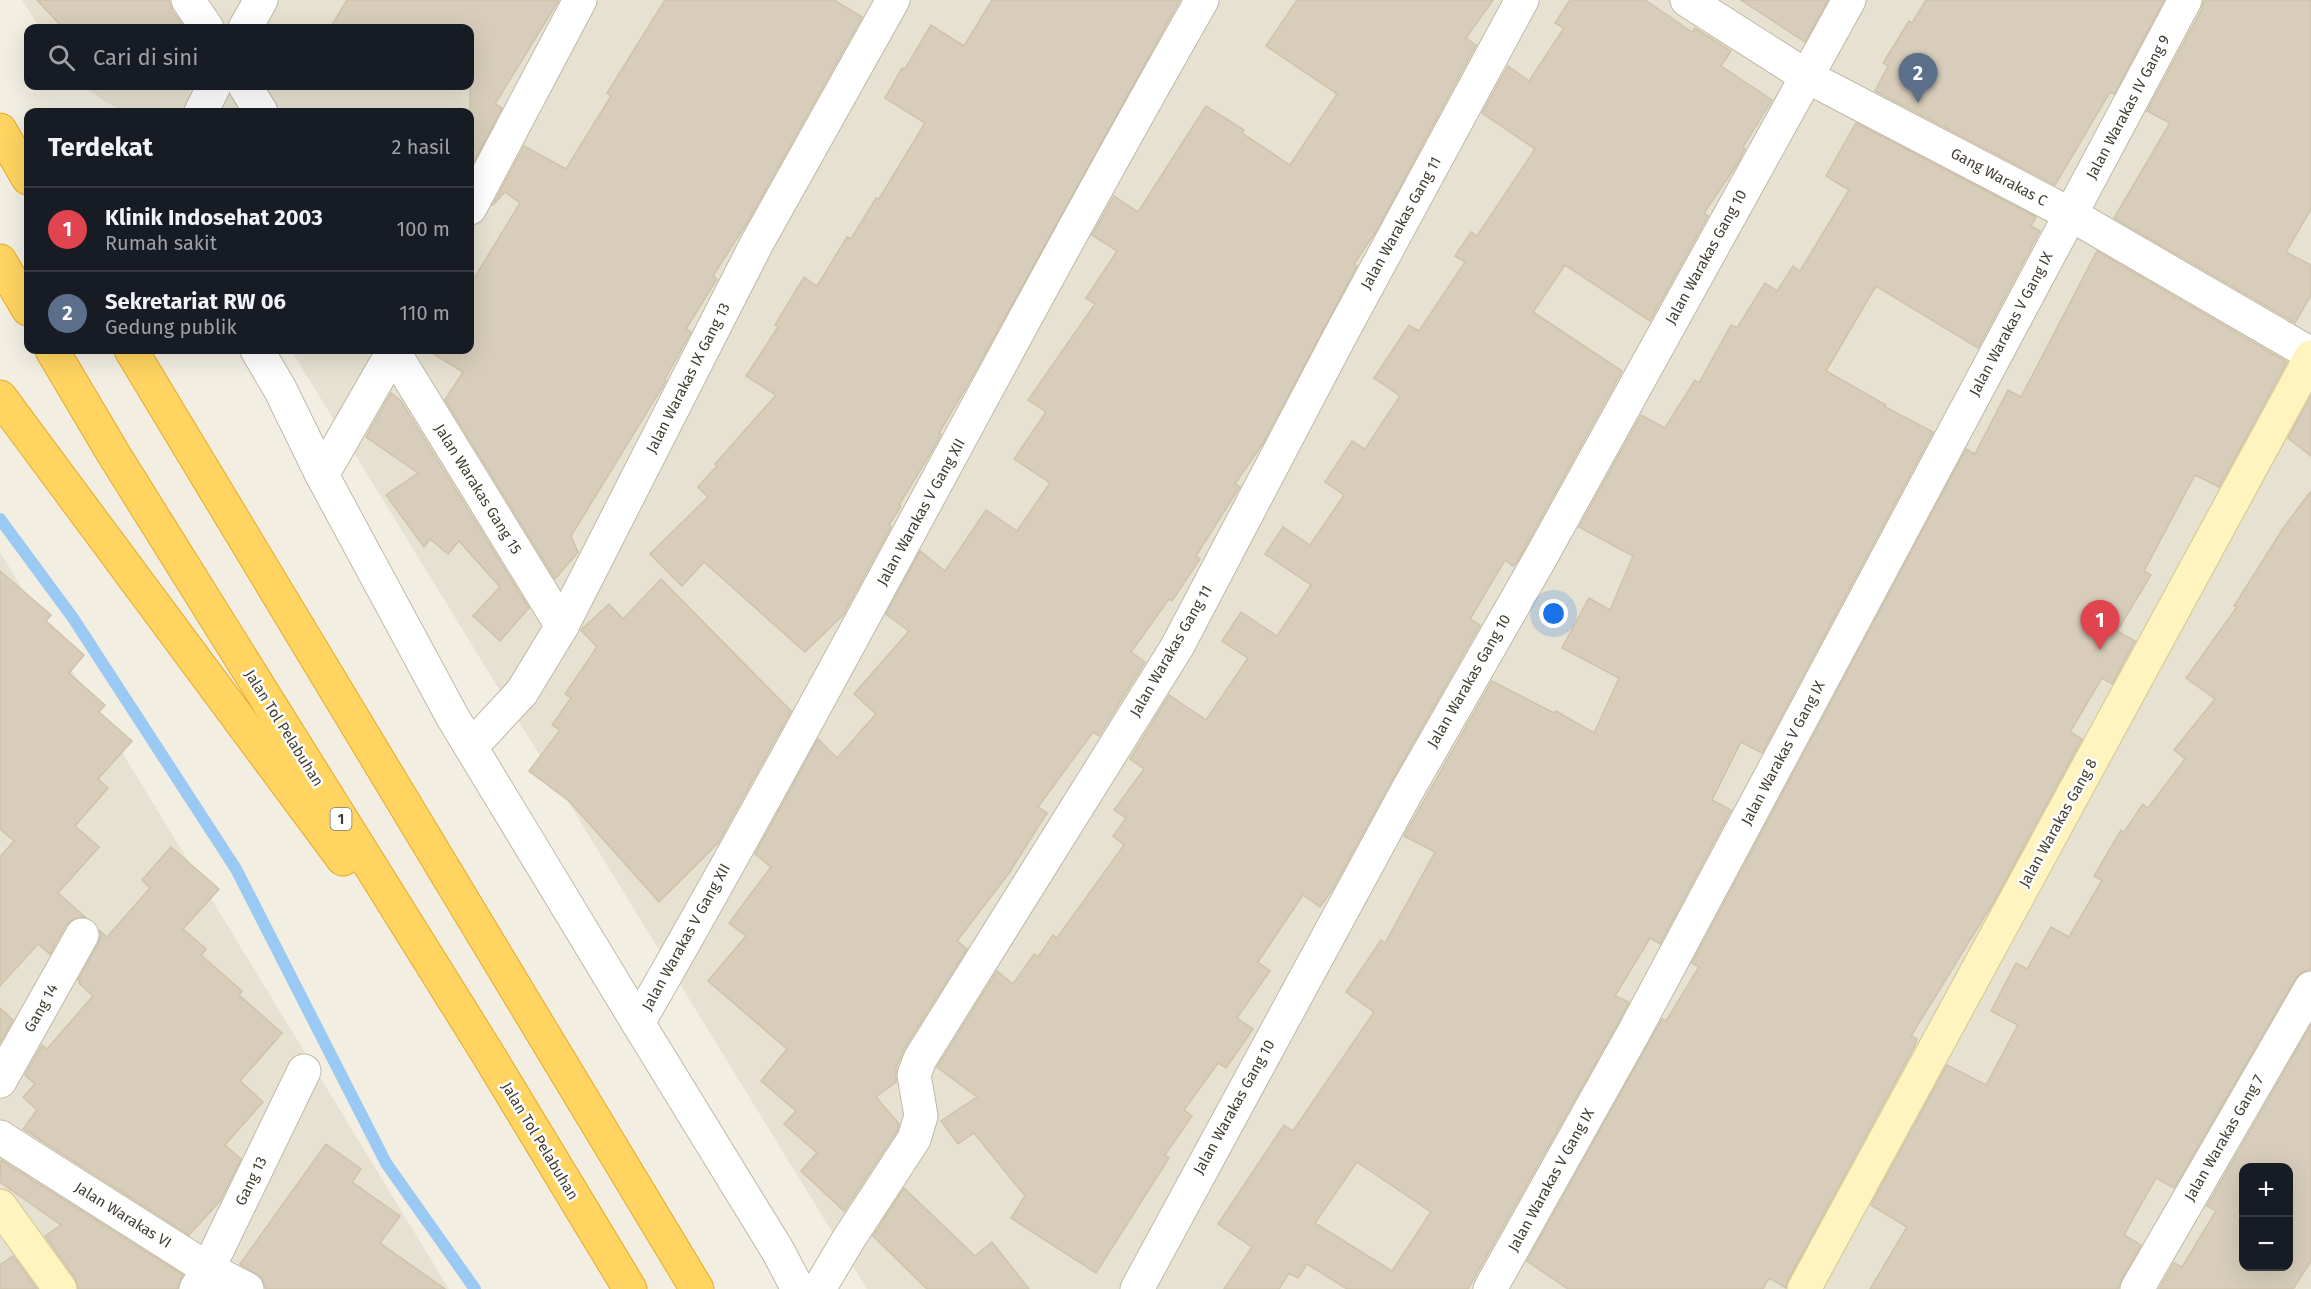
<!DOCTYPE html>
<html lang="id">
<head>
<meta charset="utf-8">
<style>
  body { margin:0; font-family:"Fira Sans",sans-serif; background:#20242c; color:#f1f3f6 }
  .controls { position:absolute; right:18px; bottom:18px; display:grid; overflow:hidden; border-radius:12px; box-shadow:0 6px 24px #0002 }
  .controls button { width:54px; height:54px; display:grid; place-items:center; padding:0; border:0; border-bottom:2px solid #363941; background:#171b24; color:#f1f3f6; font:30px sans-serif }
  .you { position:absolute; left:1554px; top:614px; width:21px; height:21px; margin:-15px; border:4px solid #fff; border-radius:50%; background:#1a73e8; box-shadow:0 0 0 9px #1a73e833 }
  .badge { display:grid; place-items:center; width:39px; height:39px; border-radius:50%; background:#0b8043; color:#fff; font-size:20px; font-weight:700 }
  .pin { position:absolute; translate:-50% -50px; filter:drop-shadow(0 2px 3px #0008) }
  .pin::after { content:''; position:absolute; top:32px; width:21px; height:18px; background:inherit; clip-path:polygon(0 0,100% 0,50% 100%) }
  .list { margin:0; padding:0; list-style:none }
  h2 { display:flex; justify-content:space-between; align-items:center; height:78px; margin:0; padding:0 24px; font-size:26px }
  h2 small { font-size:20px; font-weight:400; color:#9ea1a6 }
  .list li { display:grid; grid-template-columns:39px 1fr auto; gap:18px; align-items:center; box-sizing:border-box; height:84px; padding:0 24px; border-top:2px solid #363941 }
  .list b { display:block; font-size:22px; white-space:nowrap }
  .list p { margin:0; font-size:20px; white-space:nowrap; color:#9ea1a6 }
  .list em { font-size:20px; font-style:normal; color:#9ea1a6 }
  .icon { flex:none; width:33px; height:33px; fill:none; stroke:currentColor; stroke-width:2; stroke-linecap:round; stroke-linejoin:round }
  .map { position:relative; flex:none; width:2311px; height:1289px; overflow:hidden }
  .search { position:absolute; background:#171b24; box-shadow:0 6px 24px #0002; left:24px; top:24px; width:450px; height:66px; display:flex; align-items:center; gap:15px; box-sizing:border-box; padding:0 21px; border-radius:12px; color:#9ea1a6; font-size:22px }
  .panel { position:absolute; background:#171b24; box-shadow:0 6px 24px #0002; left:24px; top:108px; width:450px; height:246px; border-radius:12px }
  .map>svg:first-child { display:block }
  .residential { fill:#e6e1d0; fill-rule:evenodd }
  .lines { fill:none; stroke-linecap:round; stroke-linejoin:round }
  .stream { stroke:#9ac9f3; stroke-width:12 }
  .building { fill:#d7cdba; stroke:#cfc3aa; stroke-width:1.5; fill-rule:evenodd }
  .street-casing { stroke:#c0b9a7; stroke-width:35 }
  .secondary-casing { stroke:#d4c68f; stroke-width:35 }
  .highway-casing { stroke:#e3ab2a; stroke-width:35 }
  .street { stroke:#fff; stroke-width:33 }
  .secondary { stroke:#fff4bf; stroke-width:33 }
  .highway { stroke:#ffd460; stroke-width:33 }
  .labels { text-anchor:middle; stroke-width:5; stroke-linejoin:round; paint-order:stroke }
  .shield { fill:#fff; stroke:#7b7870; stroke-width:1.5 }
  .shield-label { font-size:14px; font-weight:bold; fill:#433e32 }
  .street-label { font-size:15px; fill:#433e32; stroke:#fff }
</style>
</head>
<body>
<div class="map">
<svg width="2311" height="1289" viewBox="0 0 2311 1289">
  <rect width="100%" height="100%" fill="#f2eee2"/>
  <g class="residential">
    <path d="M22 0H2311V1289H867L291 350H470V112H122L82 86H470V28H40ZM2244 1168H2288V1266H2244Z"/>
    <polygon points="0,552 449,1289 0,1289"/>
  </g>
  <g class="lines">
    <polyline class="stream" points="0,519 73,618 236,869 386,1163 475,1289"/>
  </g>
  <g class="building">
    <polygon points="37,0 169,0 172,11 185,28 63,28"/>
    <polygon points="347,0 559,0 495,104 502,108 470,169 470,28 330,28"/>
    <polygon points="665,0 834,0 862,17 748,221 713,276 717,279 686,329 691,332 665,379 666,380 663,386 571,536 578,552 555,579 445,400 463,372 427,350 470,350 470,285 520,203 505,192 492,206 524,146 566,169 611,96 607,93"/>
    <polygon points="992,0 1180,0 967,386 939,433 941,434 932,451 899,505 901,506 889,525 891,527 843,615 805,652 704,562 682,586 650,554 708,497 698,487 717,466 715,464 776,395 746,376 778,327 775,325 804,277 817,286 847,237 851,239 876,198 879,199 925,123 885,98 902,68 905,69 931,25 964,46"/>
    <polygon points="1297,0 1493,0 1466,38 1476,45 1375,233 1354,264 1357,266 1263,443 1235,484 1240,487 1237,491 1196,556 1200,559 1172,601 1169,599 1131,652 1145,662 1099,736 1093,732 1038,807 1047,813 1009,873 957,941 967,949 904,1049 896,1068 896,1082 876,1097 899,1124 897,1131 844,1211 801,1171 817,1153 784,1124 796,1111 761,1081 787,1049 708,981 746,936 729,923 771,867 755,854 818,739 837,758 876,714 854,694 909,631 886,614 920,551 945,571 986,510 1017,531 1050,483 1014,459 1046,412 1028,400 1095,304 1086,298 1117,251 1092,235 1114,196 1138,212 1206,106 1244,130 1242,133 1290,165 1337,94 1266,46"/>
    <polygon points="1570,0 1645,0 1692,32 1695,28 1731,51 1721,66 1772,100 1743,147 1745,149 1736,166 1704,213 1708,216 1650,321 1565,265 1533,312 1622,371 1517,562 1513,566 1505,560 1470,619 1480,625 1391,782 1332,890 1320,907 1303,895 1258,962 1270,971 1237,1018 1253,1029 1226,1068 1218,1063 1184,1110 1192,1116 1165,1155 1169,1158 1096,1273 1011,1218 1025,1196 974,1133 958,1144 941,1121 977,1097 937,1067 997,971 1013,984 1034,954 1038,957 1053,935 1057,938 1124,845 1113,836 1126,818 1114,810 1144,769 1130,759 1169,695 1206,720 1248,658 1222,641 1241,612 1277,636 1311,585 1265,554 1283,527 1310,545 1344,495 1325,482 1352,441 1365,449 1400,396 1374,378 1409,325 1419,331 1465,262 1455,256 1471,232 1477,236 1535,149 1482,113 1508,66 1529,81 1564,28 1555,23"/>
    <polygon points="1741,0 1828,0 1805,42"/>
    <polygon points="1926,0 2164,0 2114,94 2110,92 2055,185 1875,91 1888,66 1883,63 1909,21 1912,23"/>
    <polygon points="2204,0 2311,0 2311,209 2286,252 2311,265 2311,295 2295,323 2114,218 2170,123 2147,111 2202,9"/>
    <path d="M1856 123 2036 217 2031 226 2040 231 1978 348 1876 286 1826 371 1886 405 1885 407 1933 432 1762 753 1741 742 1712 800 1731 810 1660 944 1650 938 1615 996 1629 1002 1618 1023 1468 1289H1347L1307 1264 1298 1278 1289 1273 1279 1289H1224L1252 1247 1218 1224 1284 1125 1293 1131 1374 1012 1346 992 1381 940 1385 943 1435 852 1404 836 1492 681 1554 713 1556 711 1594 733 1619 678 1562 648 1589 598 1610 610 1633 556 1579 527 1641 415 1665 428 1695 380 1699 383 1731 325 1737 328 1765 283 1777 291 1793 266 1800 271 1849 190 1826 176ZM1357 1162 1431 1212 1392 1271 1315 1223Z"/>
    <polygon points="2097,251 2287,362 2219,487 2195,475 2144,571 2151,575 2117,631 2135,641 2112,684 2102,678 2070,732 2082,739 1994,901 1911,1036 1917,1039 1914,1047 1788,1280 1786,1288 1769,1278 1763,1289 1568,1289 1527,1261 1662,1019 1666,1021 1699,967 1692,963 1966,449 1975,454 2008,390 2021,397"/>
    <polygon points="391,393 401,401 529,608 500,641 473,616 500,587 459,541 448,554 430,539 424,547 386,495 418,473 366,437"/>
    <polygon points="2311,396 2311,456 2288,438"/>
    <polygon points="2311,491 2311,969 2302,972 2295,979 2174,1188 2156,1178 2124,1235 2141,1245 2121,1280 2118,1289 1870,1289 1907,1227 1871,1205 1947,1065 1986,1085 2018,1025 1991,1011 2016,963 2027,969 2051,927 2069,937 2102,880 2094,876 2121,830 2124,832 2143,804 2148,808 2185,759 2174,750 2215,699 2186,678 2237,607 2234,606 2284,527"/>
    <polygon points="0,571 51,615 46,621 84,655 69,673 105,705 99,712 132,741 98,779 108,788 75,826 99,847 58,893 85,917 73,919 66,925 50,954 38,944 0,986 0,857 14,841 0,829"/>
    <polygon points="661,579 791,711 718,843 659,902 569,801 529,771 560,730 552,725 571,698 565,694 597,647 581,630 609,604 623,619"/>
    <polygon points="171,847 219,889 183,929 206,949 201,955 242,991 239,995 282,1033 240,1081 263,1102 225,1145 241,1159 220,1201 189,1235 23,1129 37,1110 23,1097 35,1084 25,1075 42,1045 47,1049 93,996 79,983 80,981 78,980 98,944 101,935 99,930 107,937 150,888 142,880"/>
    <polygon points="0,1008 13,1020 0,1043"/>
    <path d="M2311 1025V1261L2293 1289H2159L2174 1263 2182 1267 2216 1211 2207 1206ZM2244 1167H2289V1266H2244Z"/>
    <polygon points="326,1144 361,1169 352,1182 400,1216 380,1243 445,1289 266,1289 262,1278 240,1264"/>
    <polygon points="1,1160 183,1275 177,1289 78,1289 75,1278 45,1236 61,1225 0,1182"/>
    <polygon points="904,1188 975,1256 992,1242 1029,1289 927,1289 873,1236"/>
    <polygon points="13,1256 37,1289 0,1289 0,1265"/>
  </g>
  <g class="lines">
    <g class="street-casing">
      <g id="street">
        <polyline points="188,0 207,28"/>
        <polyline points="1687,0 1806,76 2070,214 2311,354"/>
        <polyline points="245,28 261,0"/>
        <polyline points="245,86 261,112"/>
        <polyline points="201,112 214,86"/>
        <polyline points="470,208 580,0"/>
        <polyline points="257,350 280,389 322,475 452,716 638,1023 778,1251 798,1289"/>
        <polyline points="393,351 562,626"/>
        <polyline points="322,475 394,350"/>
        <polyline points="471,747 522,692 562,626 757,243 893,0"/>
        <path d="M638 1023C832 686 1009 338 1202 0"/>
        <polyline points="0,1081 82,935"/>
        <polyline points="0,1137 208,1269 247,1289"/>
        <polyline points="196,1289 208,1269 304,1071"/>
        <polyline points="819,1289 848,1240 914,1139 921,1116 914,1075 920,1059 1177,647 1339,338 1522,0"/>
        <polyline points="1137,1289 1407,791 1541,557 1849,0"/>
        <polyline points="1490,1289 1634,1032 2185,0"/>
        <polyline points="2137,1289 2311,988"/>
      </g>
    </g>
    <g class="secondary-casing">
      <g id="secondary">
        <polyline points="0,1206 60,1289"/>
        <polyline points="1804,1289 2311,357"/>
      </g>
    </g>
    <g class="highway-casing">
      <g id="highway">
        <polyline points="0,130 28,178"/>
        <polyline points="0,261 28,309"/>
        <polyline points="52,350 113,453 486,1051 630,1289"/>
        <polyline points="131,350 697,1289"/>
        <polyline points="0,397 343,859"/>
      </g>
    </g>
    <use href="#street" class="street"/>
    <use href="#secondary" class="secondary"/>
    <use href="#highway" class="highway"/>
  </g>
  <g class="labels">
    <rect class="shield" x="330.5" y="808" width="21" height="22" rx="4.5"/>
    <g class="shield-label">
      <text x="341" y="824">1</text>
    </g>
    <g class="street-label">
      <text transform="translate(2128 107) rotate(-62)" y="5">Jalan Warakas IV Gang 9</text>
      <text transform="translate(1999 177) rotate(28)" y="5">Gang Warakas C</text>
      <text transform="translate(1401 223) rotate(-61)" y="5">Jalan Warakas Gang 11</text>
      <text transform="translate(1706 257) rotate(-61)" y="5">Jalan Warakas Gang 10</text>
      <text transform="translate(2011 324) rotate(-62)" y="5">Jalan Warakas V Gang IX</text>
      <text transform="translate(688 378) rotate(-63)" y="5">Jalan Warakas IX Gang 13</text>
      <text transform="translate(478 489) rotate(58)" y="5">Jalan Warakas Gang 15</text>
      <text transform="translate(921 512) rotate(-61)" y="5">Jalan Warakas V Gang XII</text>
      <text transform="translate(1171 651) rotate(-60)" y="5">Jalan Warakas Gang 11</text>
      <text transform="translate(1469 681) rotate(-60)" y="5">Jalan Warakas Gang 10</text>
      <text transform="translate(284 728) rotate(58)" y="5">Jalan Tol Pelabuhan</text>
      <text transform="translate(1783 753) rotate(-62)" y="5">Jalan Warakas V Gang IX</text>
      <text transform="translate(2058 823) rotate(-61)" y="5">Jalan Warakas Gang 8</text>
      <text transform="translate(686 937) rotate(-61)" y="5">Jalan Warakas V Gang XII</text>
      <text transform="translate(41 1008) rotate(-61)" y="5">Gang 14</text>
      <text transform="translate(1234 1107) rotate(-61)" y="5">Jalan Warakas Gang 10</text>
      <text transform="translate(2224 1138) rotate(-60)" y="5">Jalan Warakas Gang 7</text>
      <text transform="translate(540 1141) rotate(59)" y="5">Jalan Tol Pelabuhan</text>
      <text transform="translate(1551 1180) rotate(-61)" y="5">Jalan Warakas V Gang IX</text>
      <text transform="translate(251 1181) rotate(-64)" y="5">Gang 13</text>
      <text transform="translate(123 1215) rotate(32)" y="5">Jalan Warakas VI</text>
    </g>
  </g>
</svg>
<div class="controls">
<button>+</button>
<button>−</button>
</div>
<div class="you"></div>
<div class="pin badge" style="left:2100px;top:650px;background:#e0444e">1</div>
<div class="pin badge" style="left:1918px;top:103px;background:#5c6f8a">2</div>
<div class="search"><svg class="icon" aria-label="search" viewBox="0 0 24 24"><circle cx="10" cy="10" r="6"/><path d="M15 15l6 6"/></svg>Cari di sini</div>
<section class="panel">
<h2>Terdekat<small>2 hasil</small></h2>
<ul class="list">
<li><span class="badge" style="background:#e0444e">1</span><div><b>Klinik Indosehat 2003</b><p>Rumah sakit</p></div><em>100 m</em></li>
<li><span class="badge" style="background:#5c6f8a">2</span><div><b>Sekretariat RW 06</b><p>Gedung publik</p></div><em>110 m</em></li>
</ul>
</section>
</div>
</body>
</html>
